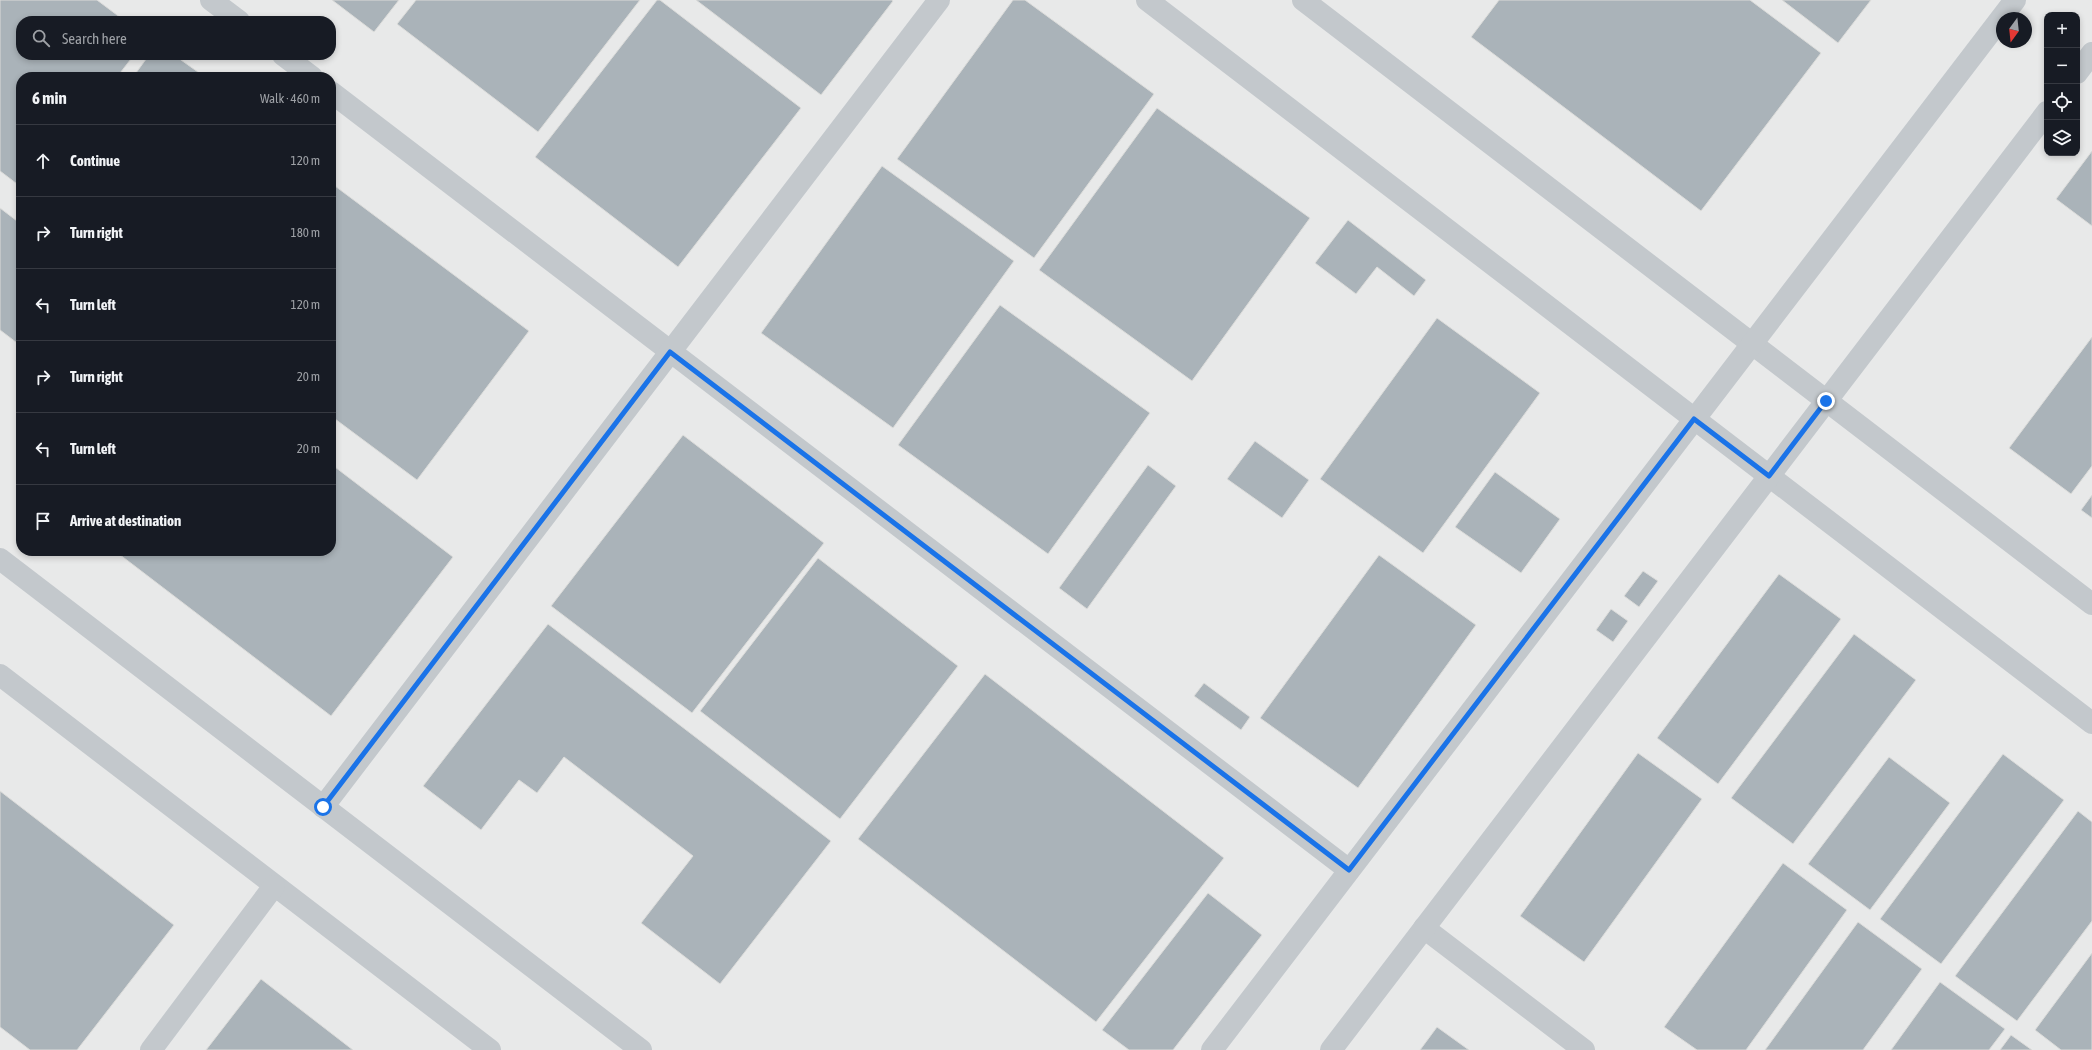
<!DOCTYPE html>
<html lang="en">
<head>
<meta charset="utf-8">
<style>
  body { margin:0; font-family:"Asap Condensed",sans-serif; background:#242831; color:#f1f3f6 }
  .controls { position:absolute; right:12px; top:12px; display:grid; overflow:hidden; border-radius:8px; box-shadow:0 2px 6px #0003 }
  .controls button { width:36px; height:36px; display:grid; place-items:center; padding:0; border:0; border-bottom:1px solid #363941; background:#171b24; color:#f1f3f6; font:20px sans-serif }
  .compass { position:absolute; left:1996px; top:12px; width:36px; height:36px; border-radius:50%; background:#171b24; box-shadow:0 2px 6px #0003; rotate:195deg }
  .stop { position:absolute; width:12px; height:12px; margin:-9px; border:3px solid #1a73e8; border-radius:50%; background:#fff }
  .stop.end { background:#1a73e8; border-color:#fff; box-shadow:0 1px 4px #0008 }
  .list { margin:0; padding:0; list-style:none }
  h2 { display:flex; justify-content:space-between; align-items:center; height:52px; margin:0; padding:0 16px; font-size:17px }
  h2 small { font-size:13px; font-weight:400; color:#9ea1a6 }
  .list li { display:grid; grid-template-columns:26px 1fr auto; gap:12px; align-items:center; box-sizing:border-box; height:72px; padding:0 16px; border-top:1px solid #363941 }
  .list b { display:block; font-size:15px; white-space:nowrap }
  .list em { font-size:13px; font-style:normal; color:#9ea1a6 }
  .icon { flex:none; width:22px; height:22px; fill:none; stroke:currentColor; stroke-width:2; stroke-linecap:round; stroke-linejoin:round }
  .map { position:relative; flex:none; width:2092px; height:1050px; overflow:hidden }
  .search { position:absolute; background:#171b24; box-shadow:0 2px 6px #0003; left:16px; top:16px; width:320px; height:44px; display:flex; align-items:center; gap:10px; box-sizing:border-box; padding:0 14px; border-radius:16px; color:#9ea1a6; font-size:15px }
  .panel { position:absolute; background:#171b24; box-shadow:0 2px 6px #0003; left:16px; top:72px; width:320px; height:484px; border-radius:16px }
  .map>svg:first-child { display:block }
  .built { fill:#e8e9e9; fill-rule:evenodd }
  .building { fill:#aab3b9; stroke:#dcdcda }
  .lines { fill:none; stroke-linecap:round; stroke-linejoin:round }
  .minor { stroke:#c3c8cc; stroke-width:22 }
  .route { stroke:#1a73e8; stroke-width:5 }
</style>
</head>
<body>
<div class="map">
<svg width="2092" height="1050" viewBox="0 0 2092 1050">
  <rect width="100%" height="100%" fill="#fafaf8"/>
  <path class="built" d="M0 0H2092V1050H0ZM2047 15H2077V153H2047ZM2002 18H2026V42H2002ZM21 21H331V55H21ZM21 77H331V551H21Z"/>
  <g class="building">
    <polygon points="0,0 97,0 125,21 21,21 21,55 134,55 117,77 21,77 21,187 0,171"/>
    <polygon points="332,0 399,0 374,32"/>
    <polygon points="416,0 640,0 538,132 397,24"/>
    <polygon points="657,0 660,0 801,108 678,267 535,157"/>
    <polygon points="696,0 892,0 893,1 821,95"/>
    <polygon points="1013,0 1025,0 1154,94 1034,258 897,159"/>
    <polygon points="1499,0 1750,0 1821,53 1701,211 1471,37"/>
    <polygon points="1782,0 1871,0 1838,43"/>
    <polygon points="149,55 174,55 205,77 133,77"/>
    <polygon points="1157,108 1310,218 1192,381 1039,270"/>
    <polygon points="2092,151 2092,226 2056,199"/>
    <polygon points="882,166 1014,261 893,428 761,333"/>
    <polygon points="331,183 529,331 417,480 331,416"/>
    <polygon points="0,208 21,224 21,346 0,330"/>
    <polygon points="1348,220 1426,280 1414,296 1377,267 1356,294 1315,263"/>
    <polygon points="1000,305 1150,413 1048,554 898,445"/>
    <polygon points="1437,318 1540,393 1423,553 1320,479"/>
    <polygon points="2092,337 2092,466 2071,494 2009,448"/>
    <polygon points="683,435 824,543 692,713 551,606"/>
    <polygon points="1255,441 1309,480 1282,518 1227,479"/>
    <polygon points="331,464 453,557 331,716 115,551 331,551"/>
    <polygon points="1148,465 1176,486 1087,609 1059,588"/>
    <polygon points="1495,472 1560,519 1521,573 1455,527"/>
    <polygon points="2092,495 2092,518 2081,510"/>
    <polygon points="1379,555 1476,625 1358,788 1260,718"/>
    <polygon points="818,558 958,666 840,819 700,711"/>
    <polygon points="1643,571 1658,581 1639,607 1624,596"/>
    <polygon points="1779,574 1841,619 1718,784 1657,738"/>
    <polygon points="1611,609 1628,621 1613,642 1596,630"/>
    <polygon points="548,624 831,841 720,984 641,923 693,856 564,757 537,793 519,780 481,830 423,786"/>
    <polygon points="1854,634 1916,680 1793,844 1731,798"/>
    <polygon points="985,674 1224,858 1096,1022 858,839"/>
    <polygon points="1204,683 1250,717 1241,730 1194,696"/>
    <polygon points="1638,753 1702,799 1584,962 1520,916"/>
    <polygon points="2003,754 2064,800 1941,964 1880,919"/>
    <polygon points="1889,757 1950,803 1870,910 1808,864"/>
    <polygon points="0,791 174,925 77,1050 30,1050 0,1027"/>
    <polygon points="2078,811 2092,822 2092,921 2017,1021 1955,976"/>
    <polygon points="1783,863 1847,910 1746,1050 1697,1050 1664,1027"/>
    <polygon points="1208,893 1262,935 1173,1050 1129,1050 1102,1030"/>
    <polygon points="1858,922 1922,969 1863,1050 1765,1050"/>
    <polygon points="2092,953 2092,1050 2061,1050 2035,1030"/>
    <polygon points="261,979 353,1050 206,1050"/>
    <polygon points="1940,982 2005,1029 1989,1050 1891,1050"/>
    <polygon points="1437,1027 1469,1050 1420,1050"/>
    <polygon points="2011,1035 2032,1050 2000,1050"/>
  </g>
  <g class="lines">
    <g class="minor">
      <polyline points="211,0 239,21"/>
      <polyline points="1147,0 2092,723"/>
      <polyline points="1303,0 2092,604"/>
      <polyline points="283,55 312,77"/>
      <polyline points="2077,73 2092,53"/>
      <polyline points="331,92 1349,870"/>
      <polyline points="0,559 641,1050"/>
      <polyline points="0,675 490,1050"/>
      <polyline points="323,807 939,0"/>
      <polyline points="1424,928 1584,1050"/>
      <polyline points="151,1050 274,886"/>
      <polyline points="1212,1050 2015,0"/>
      <polyline points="1331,1050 2047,112"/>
    </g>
  </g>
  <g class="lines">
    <polyline class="route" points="323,807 670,352 1349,870 1694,419 1769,476 1826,401"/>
  </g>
</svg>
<div class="controls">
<button>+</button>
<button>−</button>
<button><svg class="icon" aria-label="locate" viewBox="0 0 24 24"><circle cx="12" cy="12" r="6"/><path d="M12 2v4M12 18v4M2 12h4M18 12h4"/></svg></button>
<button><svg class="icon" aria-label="layers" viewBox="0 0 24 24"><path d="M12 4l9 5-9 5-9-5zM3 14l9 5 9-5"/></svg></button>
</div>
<svg class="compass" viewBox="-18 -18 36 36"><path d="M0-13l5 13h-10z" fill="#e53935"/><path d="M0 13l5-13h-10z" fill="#9ea1a6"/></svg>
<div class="stop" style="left:323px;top:807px"></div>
<div class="stop end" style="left:1826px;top:401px"></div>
<div class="search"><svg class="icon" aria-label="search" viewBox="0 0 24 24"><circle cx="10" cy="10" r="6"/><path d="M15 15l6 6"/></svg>Search here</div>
<section class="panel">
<h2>6 min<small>Walk · 460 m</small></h2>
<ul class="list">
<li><svg class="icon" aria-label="ahead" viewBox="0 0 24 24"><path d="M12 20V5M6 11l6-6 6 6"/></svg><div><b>Continue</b></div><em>120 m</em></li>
<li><svg class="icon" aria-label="right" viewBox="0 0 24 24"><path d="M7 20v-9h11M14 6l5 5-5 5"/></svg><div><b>Turn right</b></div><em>180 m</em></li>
<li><svg class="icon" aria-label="left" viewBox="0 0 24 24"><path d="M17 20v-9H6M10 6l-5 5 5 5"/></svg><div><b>Turn left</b></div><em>120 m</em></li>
<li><svg class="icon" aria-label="right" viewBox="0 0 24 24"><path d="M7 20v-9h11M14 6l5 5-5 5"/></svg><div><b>Turn right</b></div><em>20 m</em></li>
<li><svg class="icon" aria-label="left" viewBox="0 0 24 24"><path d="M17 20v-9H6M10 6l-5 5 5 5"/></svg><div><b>Turn left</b></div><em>20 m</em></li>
<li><svg class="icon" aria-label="arrive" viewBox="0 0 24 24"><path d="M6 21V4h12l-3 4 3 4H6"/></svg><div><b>Arrive at destination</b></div></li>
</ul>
</section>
</div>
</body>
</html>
